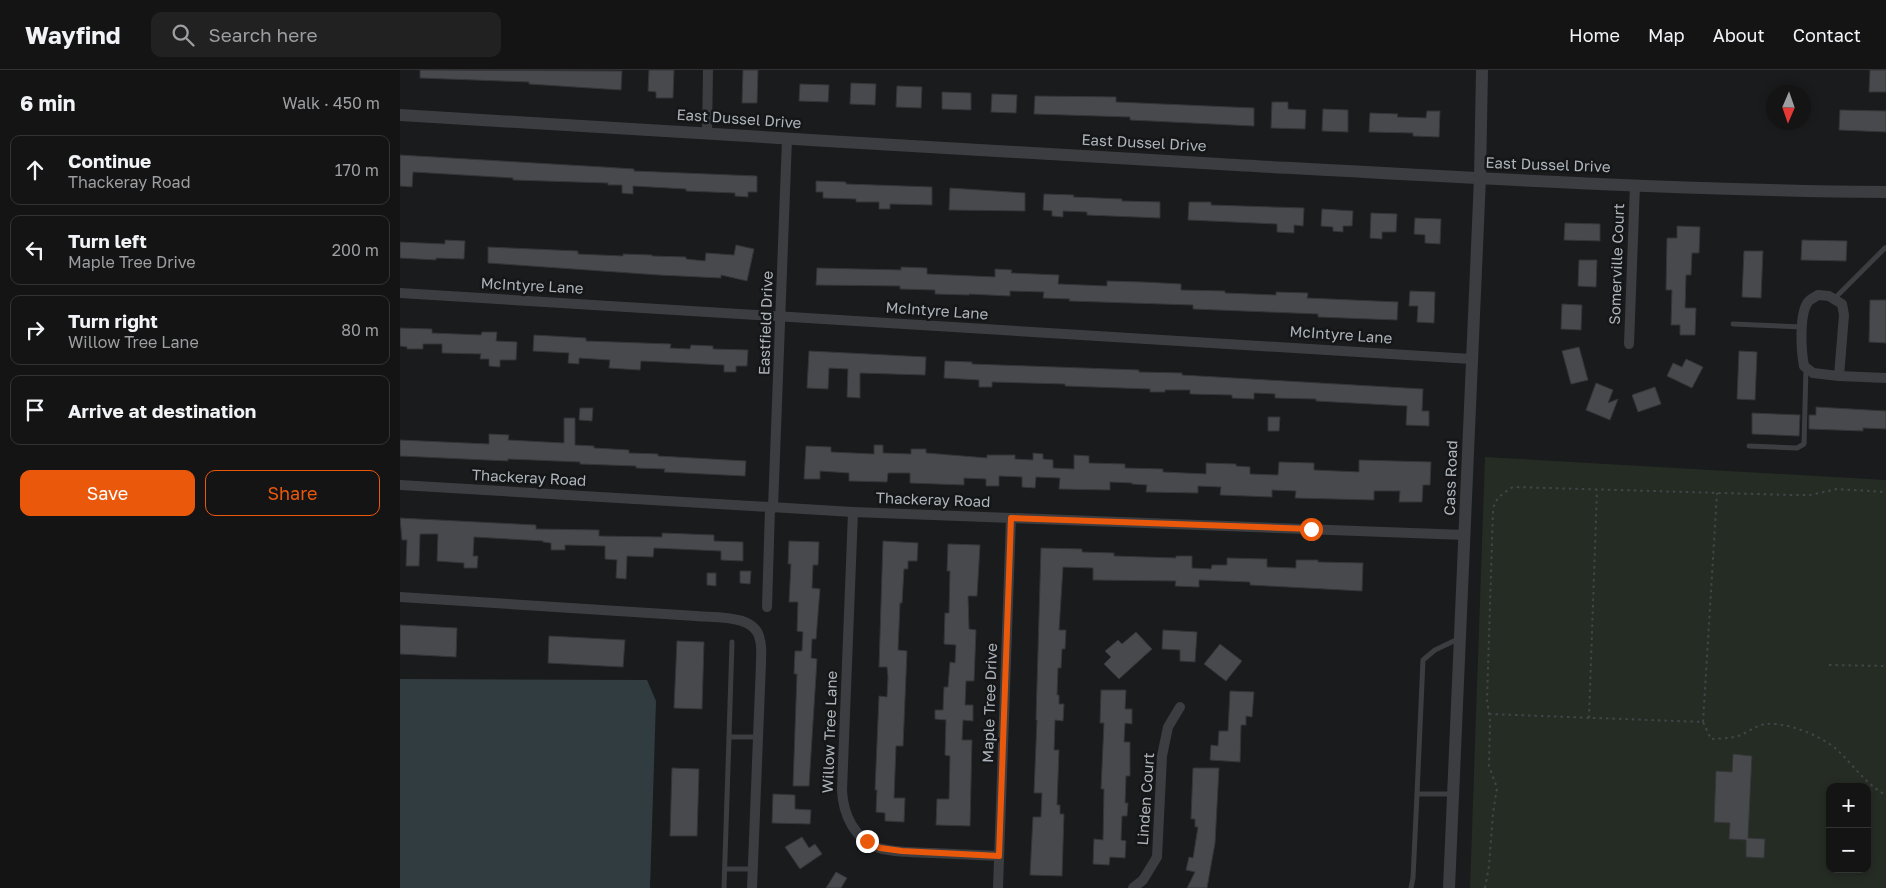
<!DOCTYPE html>
<html lang="en">
<head>
<meta charset="utf-8">
<style>
  body { margin:0; font-family:"Golos Text",sans-serif; background:#212122; color:#f1f3f6 }
  .controls { position:absolute; right:15px; bottom:15px; display:grid; overflow:hidden; border-radius:10px; box-shadow:0 2px 8px #0003 }
  .controls button { width:45px; height:45px; display:grid; place-items:center; padding:0; border:0; border-bottom:1px solid #333334; background:#141415; color:#f1f3f6; font:25px sans-serif }
  .compass { position:absolute; left:1366px; top:15px; width:45px; height:45px; border-radius:50%; background:#141415; box-shadow:0 2px 8px #0003; rotate:182deg }
  .stop { position:absolute; width:15px; height:15px; margin:-11px; border:4px solid #ea580c; border-radius:50%; background:#fff }
  .stop.end { background:#ea580c; border-color:#fff; box-shadow:0 1px 5px #0008 }
  .list { margin:0; padding:0; list-style:none }
  h2 { display:flex; justify-content:space-between; align-items:center; height:65px; margin:0; padding:0 20px; font-size:21px }
  h2 small { font-size:16px; font-weight:400; color:#9d9ea0 }
  .list li { display:grid; grid-template-columns:32px 1fr auto; gap:15px; align-items:center; box-sizing:border-box; height:70px; margin:0 10px 10px; padding:0 10px; border:1px solid #333334; border-radius:10px }
  .list b { display:block; font-size:19px; white-space:nowrap }
  .list p { margin:0; font-size:16px; white-space:nowrap; color:#9d9ea0 }
  .list em { font-size:16px; font-style:normal; color:#9d9ea0 }
  .actions { display:flex; gap:10px; padding:15px 20px }
  .actions a { flex:1; padding:11px 0; border:1px solid #ea580c; border-radius:10px; text-align:center; font-size:18px; color:#ea580c }
  .actions .main { background:#ea580c; color:#fff }
  .icon { flex:none; width:28px; height:28px; fill:none; stroke:currentColor; stroke-width:2; stroke-linecap:round; stroke-linejoin:round }
  .map { position:relative; flex:none; width:1486px; height:818px; overflow:hidden }
  header { display:flex; align-items:center; gap:30px; box-sizing:border-box; height:70px; padding:0 25px; background:#141415; border-bottom:1px solid #333334 }
  header strong { font-size:24px }
  nav { display:flex; gap:28px; margin-inline-start:auto; font-size:18px }
  .search { width:350px; height:45px; background:#212122; display:flex; align-items:center; gap:12px; box-sizing:border-box; padding:0 18px; border-radius:10px; color:#9d9ea0; font-size:19px }
  main { display:flex }
  aside { flex:1; background:#141415 }
  .map>svg:first-child { display:block }
  .green { fill:#252c24; fill-rule:evenodd }
  .water { fill:#313c40 }
  .building { fill:#47494c; stroke:#343538 }
  .lines { fill:none; stroke-linecap:round; stroke-linejoin:round }
  .path { stroke:#424548; stroke-width:2; stroke-dasharray:2.5 4; stroke-linecap:butt }
  .service { stroke:#3c3d41; stroke-width:5 }
  .minor { stroke:#3c3d41; stroke-width:10 }
  .tertiary { stroke:#3c3d41; stroke-width:12 }
  .route { stroke:#ea580c; stroke-width:6 }
  .labels { text-anchor:middle; stroke-width:5; stroke-linejoin:round; paint-order:stroke }
  .street-label { font-size:15px; fill:#aeb4bb; stroke:#151617 }
</style>
</head>
<body>
<header>
<strong>Wayfind</strong>
<div class="search"><svg class="icon" aria-label="search" viewBox="0 0 24 24"><circle cx="10" cy="10" r="6"/><path d="M15 15l6 6"/></svg>Search here</div>
<nav><a>Home</a><a>Map</a><a>About</a><a>Contact</a></nav>
</header>
<main>
<aside>
<h2>6 min<small>Walk · 450 m</small></h2>
<ul class="list">
<li><svg class="icon" aria-label="ahead" viewBox="0 0 24 24"><path d="M12 20V5M6 11l6-6 6 6"/></svg><div><b>Continue</b><p>Thackeray Road</p></div><em>170 m</em></li>
<li><svg class="icon" aria-label="left" viewBox="0 0 24 24"><path d="M17 20v-9H6M10 6l-5 5 5 5"/></svg><div><b>Turn left</b><p>Maple Tree Drive</p></div><em>200 m</em></li>
<li><svg class="icon" aria-label="right" viewBox="0 0 24 24"><path d="M7 20v-9h11M14 6l5 5-5 5"/></svg><div><b>Turn right</b><p>Willow Tree Lane</p></div><em>80 m</em></li>
<li><svg class="icon" aria-label="arrive" viewBox="0 0 24 24"><path d="M6 21V4h12l-3 4 3 4H6"/></svg><div><b>Arrive at destination</b></div></li>
</ul>
<div class="actions"><a class="main">Save</a><a>Share</a></div>
</aside>
<div class="map">
<svg width="1486" height="818" viewBox="0 0 1486 818">
  <rect width="100%" height="100%" fill="#1a1b1c"/>
  <path class="green" d="M1085 387 1486 410V818H1070ZM1430 717H1467V799H1430Z"/>
  <polygon class="water" points="0,609 247,610 256,631 250,818 0,818"/>
  <g class="building">
    <polygon points="20,0 222,1 221,20 129,14 129,12 20,8"/>
    <polygon points="249,0 274,0 273,28 256,28 256,22 248,21"/>
    <polygon points="343,0 358,0 357,33 342,33"/>
    <polygon points="1470,0 1486,0 1486,22 1469,22"/>
    <polygon points="451,13 476,14 475,35 450,34"/>
    <polygon points="400,14 429,15 428,32 399,31"/>
    <polygon points="497,16 522,17 521,38 496,37"/>
    <polygon points="542,22 571,23 571,40 542,39"/>
    <polygon points="592,24 617,25 616,43 591,42"/>
    <polygon points="635,26 716,27 716,32 854,38 854,56 730,50 730,47 634,44"/>
    <polygon points="872,32 888,32 888,39 906,40 905,59 871,58"/>
    <polygon points="923,39 948,40 948,62 922,61"/>
    <polygon points="1440,40 1486,41 1486,62 1439,60"/>
    <polygon points="1027,41 1040,41 1039,67 1013,66 1013,63 969,62 970,43 998,44 997,47 1026,48"/>
    <polygon points="0,85 203,97 234,99 234,101 357,106 357,122 348,122 348,127 335,126 335,123 286,121 286,119 233,116 233,124 222,123 222,115 208,115 208,113 113,110 113,108 13,102 12,117 0,116"/>
    <polygon points="416,111 446,112 446,114 532,117 532,135 490,134 490,139 479,139 479,132 456,132 456,129 423,128 423,122 416,122"/>
    <polygon points="550,118 625,123 625,141 549,140"/>
    <polygon points="644,124 674,125 673,127 722,129 722,131 760,132 760,148 687,145 687,142 663,141 663,147 652,146 652,141 643,140"/>
    <polygon points="789,132 811,132 811,135 904,138 903,156 894,155 894,163 877,162 877,154 788,150"/>
    <polygon points="922,139 953,141 952,156 943,156 943,162 933,161 933,157 921,156"/>
    <polygon points="971,143 997,144 996,162 982,162 982,169 970,168"/>
    <polygon points="1015,148 1041,149 1040,174 1025,173 1025,165 1014,164"/>
    <polygon points="1165,153 1200,154 1200,171 1164,170"/>
    <polygon points="1277,156 1300,157 1299,183 1292,183 1291,205 1286,205 1285,238 1296,238 1295,265 1280,265 1280,255 1271,255 1272,220 1266,220 1267,168 1277,168"/>
    <polygon points="45,170 65,171 64,189 36,188 36,190 0,188 0,172 45,174"/>
    <polygon points="1402,170 1447,171 1446,191 1401,190"/>
    <polygon points="336,175 354,179 347,211 321,205 321,208 259,205 88,193 88,177 178,181 178,184 223,186 223,184 252,185 252,186 286,187 286,189 305,191 306,183 334,185"/>
    <polygon points="1344,181 1363,181 1361,228 1342,227"/>
    <polygon points="1179,190 1197,190 1196,217 1178,216"/>
    <polygon points="501,197 527,198 527,204 595,207 595,199 612,200 611,203 659,205 658,214 707,216 707,211 743,212 781,214 781,220 825,221 825,223 876,225 876,222 908,223 907,228 998,232 997,250 918,247 918,244 793,239 793,235 669,231 670,229 643,228 644,222 610,221 610,226 569,224 569,225 535,224 535,220 500,219 500,216 416,215 417,198 501,200"/>
    <polygon points="1010,221 1035,222 1034,253 1017,252 1018,236 1009,236"/>
    <polygon points="1470,230 1486,230 1486,273 1469,272"/>
    <polygon points="1162,234 1182,235 1181,260 1161,259"/>
    <polygon points="0,258 32,259 32,263 81,265 82,262 97,262 96,271 117,272 116,290 100,290 100,297 89,296 89,289 80,289 81,284 42,283 42,274 23,274 23,279 7,279 7,277 0,276"/>
    <polygon points="134,265 186,268 186,271 271,274 270,278 290,279 291,275 313,276 313,279 348,280 347,296 336,296 336,302 324,302 324,295 241,291 240,300 209,298 210,290 179,288 179,294 168,293 169,283 133,281"/>
    <polygon points="1179,277 1188,310 1171,314 1162,281"/>
    <polygon points="409,281 526,287 525,305 460,303 460,328 447,327 448,299 429,298 428,319 407,318"/>
    <polygon points="1339,281 1357,282 1355,330 1337,329"/>
    <polygon points="1286,289 1303,297 1292,318 1267,306 1273,293 1282,297"/>
    <polygon points="545,291 572,292 572,294 739,300 739,302 782,303 782,305 1023,319 1022,341 1029,341 1029,356 1006,355 1007,336 916,331 916,329 875,328 875,324 854,323 854,329 832,328 832,325 790,324 790,320 765,320 765,322 750,322 750,319 665,316 665,314 592,312 592,317 579,317 579,310 544,308"/>
    <polygon points="1196,313 1213,320 1208,333 1218,329 1210,350 1186,340"/>
    <polygon points="1255,317 1261,334 1238,342 1232,325"/>
    <polygon points="1416,337 1486,341 1486,359 1463,358 1463,361 1409,359 1409,345 1416,345"/>
    <polygon points="180,338 193,338 192,351 179,350"/>
    <polygon points="1352,343 1400,345 1399,366 1352,364"/>
    <polygon points="868,347 880,347 879,361 868,361"/>
    <polygon points="164,348 175,348 175,375 194,376 194,378 229,380 229,383 258,384 258,386 346,391 345,406 264,402 265,399 236,398 236,396 180,394 180,392 108,389 108,391 0,386 0,370 89,374 89,364 109,365 108,370 164,373"/>
    <polygon points="474,375 483,375 483,383 511,384 511,379 526,379 526,383 587,388 587,385 615,385 615,389 633,390 633,383 643,384 643,389 653,390 653,398 674,399 674,385 689,386 689,393 725,394 725,398 763,399 763,402 806,404 806,393 836,394 836,396 850,397 850,404 878,405 879,392 914,393 914,400 959,402 959,390 1031,392 1030,415 1023,415 1022,432 999,432 1000,421 974,421 974,430 895,428 896,421 872,420 872,427 820,425 821,417 798,416 798,423 746,422 747,415 732,414 732,413 710,412 710,420 659,419 660,408 636,407 635,418 622,417 622,407 599,406 599,416 586,416 586,409 564,408 564,415 510,413 510,403 488,403 487,412 449,411 449,403 420,401 420,409 404,409 406,376 431,377 431,382 474,384"/>
    <polygon points="0,448 136,455 136,459 199,460 199,466 262,467 262,463 314,465 314,471 343,472 343,491 321,490 321,481 254,478 253,487 227,486 226,509 216,508 217,490 205,489 205,476 165,475 165,480 151,480 151,473 143,472 143,471 74,467 73,486 78,486 77,498 64,498 64,493 37,491 38,464 20,464 19,496 6,496 7,470 2,470"/>
    <polygon points="389,471 419,472 418,495 413,495 412,518 420,519 416,569 412,569 411,588 417,589 409,716 393,716 397,604 394,604 395,581 402,581 403,562 397,561 398,532 389,532 391,494 388,494"/>
    <polygon points="483,471 518,473 517,491 508,491 508,499 504,499 502,533 500,533 498,580 507,581 503,676 496,676 494,728 505,728 504,752 485,751 485,743 476,742 477,720 475,720 479,626 487,627 488,607 487,597 479,597"/>
    <polygon points="548,474 580,475 577,526 568,526 569,559 576,560 574,611 566,611 565,635 573,635 573,651 563,650 562,670 572,670 570,756 536,755 537,729 549,729 550,686 545,685 546,650 535,649 535,640 543,640 544,617 548,617 550,592 555,593 556,575 544,574 545,543 549,543 550,501 547,501"/>
    <polygon points="641,478 682,479 682,482 714,483 714,486 776,488 776,486 792,486 792,498 811,499 812,495 827,495 827,488 867,489 867,497 896,498 896,490 918,490 918,492 963,493 962,521 850,515 850,512 799,510 799,517 775,516 776,511 693,510 693,498 663,497 659,560 666,560 665,579 662,579 661,598 658,598 657,625 659,625 659,634 664,634 663,651 655,650 654,680 659,680 657,735 660,735 660,744 664,744 662,806 630,805 633,747 641,747 642,723 634,723 637,650 636,650"/>
    <polygon points="340,501 351,501 350,514 340,513"/>
    <polygon points="307,503 316,503 316,516 307,515"/>
    <polygon points="0,555 57,558 56,587 0,584"/>
    <polygon points="763,560 797,562 795,592 780,591 780,580 762,579"/>
    <polygon points="736,562 752,579 719,609 704,594 711,587 705,581 718,570 722,574"/>
    <polygon points="149,566 225,570 223,597 148,593"/>
    <polygon points="277,571 304,572 302,639 274,638"/>
    <polygon points="820,574 842,591 826,611 804,594"/>
    <polygon points="701,620 726,620 725,639 732,639 732,654 725,653 724,672 730,672 730,706 726,706 725,733 728,733 727,746 722,746 721,770 726,771 725,788 710,787 709,795 693,794 694,769 703,770 704,719 701,719 704,653 700,653"/>
    <polygon points="830,621 854,622 852,647 846,646 846,655 841,655 840,692 810,690 811,675 818,676 819,661 828,661"/>
    <polygon points="1333,684 1352,686 1348,768 1365,769 1364,788 1346,787 1346,770 1329,769 1330,753 1314,752 1316,701 1332,702"/>
    <polygon points="272,698 299,699 297,766 270,766"/>
    <polygon points="793,698 819,698 815,773 807,818 787,818 795,802 786,800 789,787 793,788 798,757 795,757 795,749 791,749"/>
    <polygon points="373,724 395,725 395,739 411,740 410,754 372,753"/>
    <polygon points="402,767 409,778 415,774 422,784 400,799 385,777"/>
    <polygon points="436,802 447,808 441,818 426,818"/>
  </g>
  <g class="lines">
    <g class="path">
      <polyline points="1429,595 1486,596"/>
      <path d="M1089 644 1303 652 1311 669C1319 668 1329 669 1338 666 1347 663 1356 655 1366 654 1387 652 1419 665 1435 678 1453 694 1465 714 1486 725"/>
      <polyline points="1189,648 1197,420"/>
      <polyline points="1303,652 1317,423"/>
      <path d="M1085 818 1089 796 1093 743 1097 718 1089 696 1090 651 1087 630 1093 440C1095 428 1103 423 1113 417L1392 425H1410L1437 419 1486 422"/>
    </g>
    <g class="service">
      <polyline points="1434,229 1485,178"/>
      <polyline points="1333,254 1403,257"/>
      <polyline points="1349,376 1397,378 1404,374 1406,298"/>
      <polyline points="329,667 332,572"/>
      <polyline points="1053,724 1017,724 1023,590 1035,580 1058,569"/>
      <polyline points="325,799 352,799"/>
      <polyline points="324,818 329,667 357,667"/>
      <polyline points="1011,818 1013,808 1017,724"/>
    </g>
    <g class="minor">
      <polyline points="307,64 308,0"/>
      <polyline points="0,223 1071,289"/>
      <path d="M1418 225 1429 226 1442 234 1444 245 1439 306 1413 303 1404 296C1401 281 1399 244 1408 232 1410 229 1415 227 1418 225Z"/>
      <polyline points="1229,274 1235,115"/>
      <polyline points="1439,306 1486,308"/>
      <polyline points="0,415 453,442 1065,465"/>
      <polyline points="373,438 387,69"/>
      <path d="M453 442 442 720C443 744 454 769 479 778 496 783 516 782 533 783 555 784 577 785 599 786"/>
      <path d="M0 527 296 546C316 548 356 544 360 570 362 577 361 586 361 593L352 818"/>
      <polyline points="367,537 370,438"/>
      <polyline points="598,818 611,448"/>
      <polyline points="733,818 743,810 757,787 762,686 768,657 780,637"/>
    </g>
    <g class="tertiary">
      <path d="M0 45C279 62 557 79 836 95 1052 107 1269 120 1486 122"/>
      <polyline points="1049,818 1080,108 1082,0"/>
    </g>
  </g>
  <g class="lines">
    <polyline class="route" points="467,771 480,778 502,781 599,786 611,448 911,459"/>
  </g>
  <g class="labels">
    <g class="street-label">
      <text transform="translate(339 49) rotate(4)" y="5">East Dussel Drive</text>
      <text transform="translate(744 73) rotate(3)" y="5">East Dussel Drive</text>
      <text transform="translate(1148 95) rotate(2)" y="5">East Dussel Drive</text>
      <text transform="translate(1217 194) rotate(-88)" y="5">Somerville Court</text>
      <text transform="translate(132 216) rotate(3)" y="5">McIntyre Lane</text>
      <text transform="translate(537 241) rotate(4)" y="5">McIntyre Lane</text>
      <text transform="translate(366 253) rotate(-88)" y="5">Eastfield Drive</text>
      <text transform="translate(941 265) rotate(4)" y="5">McIntyre Lane</text>
      <text transform="translate(129 408) rotate(3)" y="5">Thackeray Road</text>
      <text transform="translate(1051 408) rotate(-88)" y="5">Cass Road</text>
      <text transform="translate(533 430) rotate(2)" y="5">Thackeray Road</text>
      <text transform="translate(590 633) rotate(-88)" y="5">Maple Tree Drive</text>
      <text transform="translate(430 662) rotate(-88)" y="5">Willow Tree Lane</text>
      <text transform="translate(746 729) rotate(-86)" y="5">Linden Court</text>
    </g>
  </g>
</svg>
<div class="controls">
<button>+</button>
<button>−</button>
</div>
<svg class="compass" viewBox="-18 -18 36 36"><path d="M0-13l5 13h-10z" fill="#e53935"/><path d="M0 13l5-13h-10z" fill="#9d9ea0"/></svg>
<div class="stop" style="left:911px;top:459px"></div>
<div class="stop end" style="left:467px;top:771px"></div>
</div>
</main>
</body>
</html>
